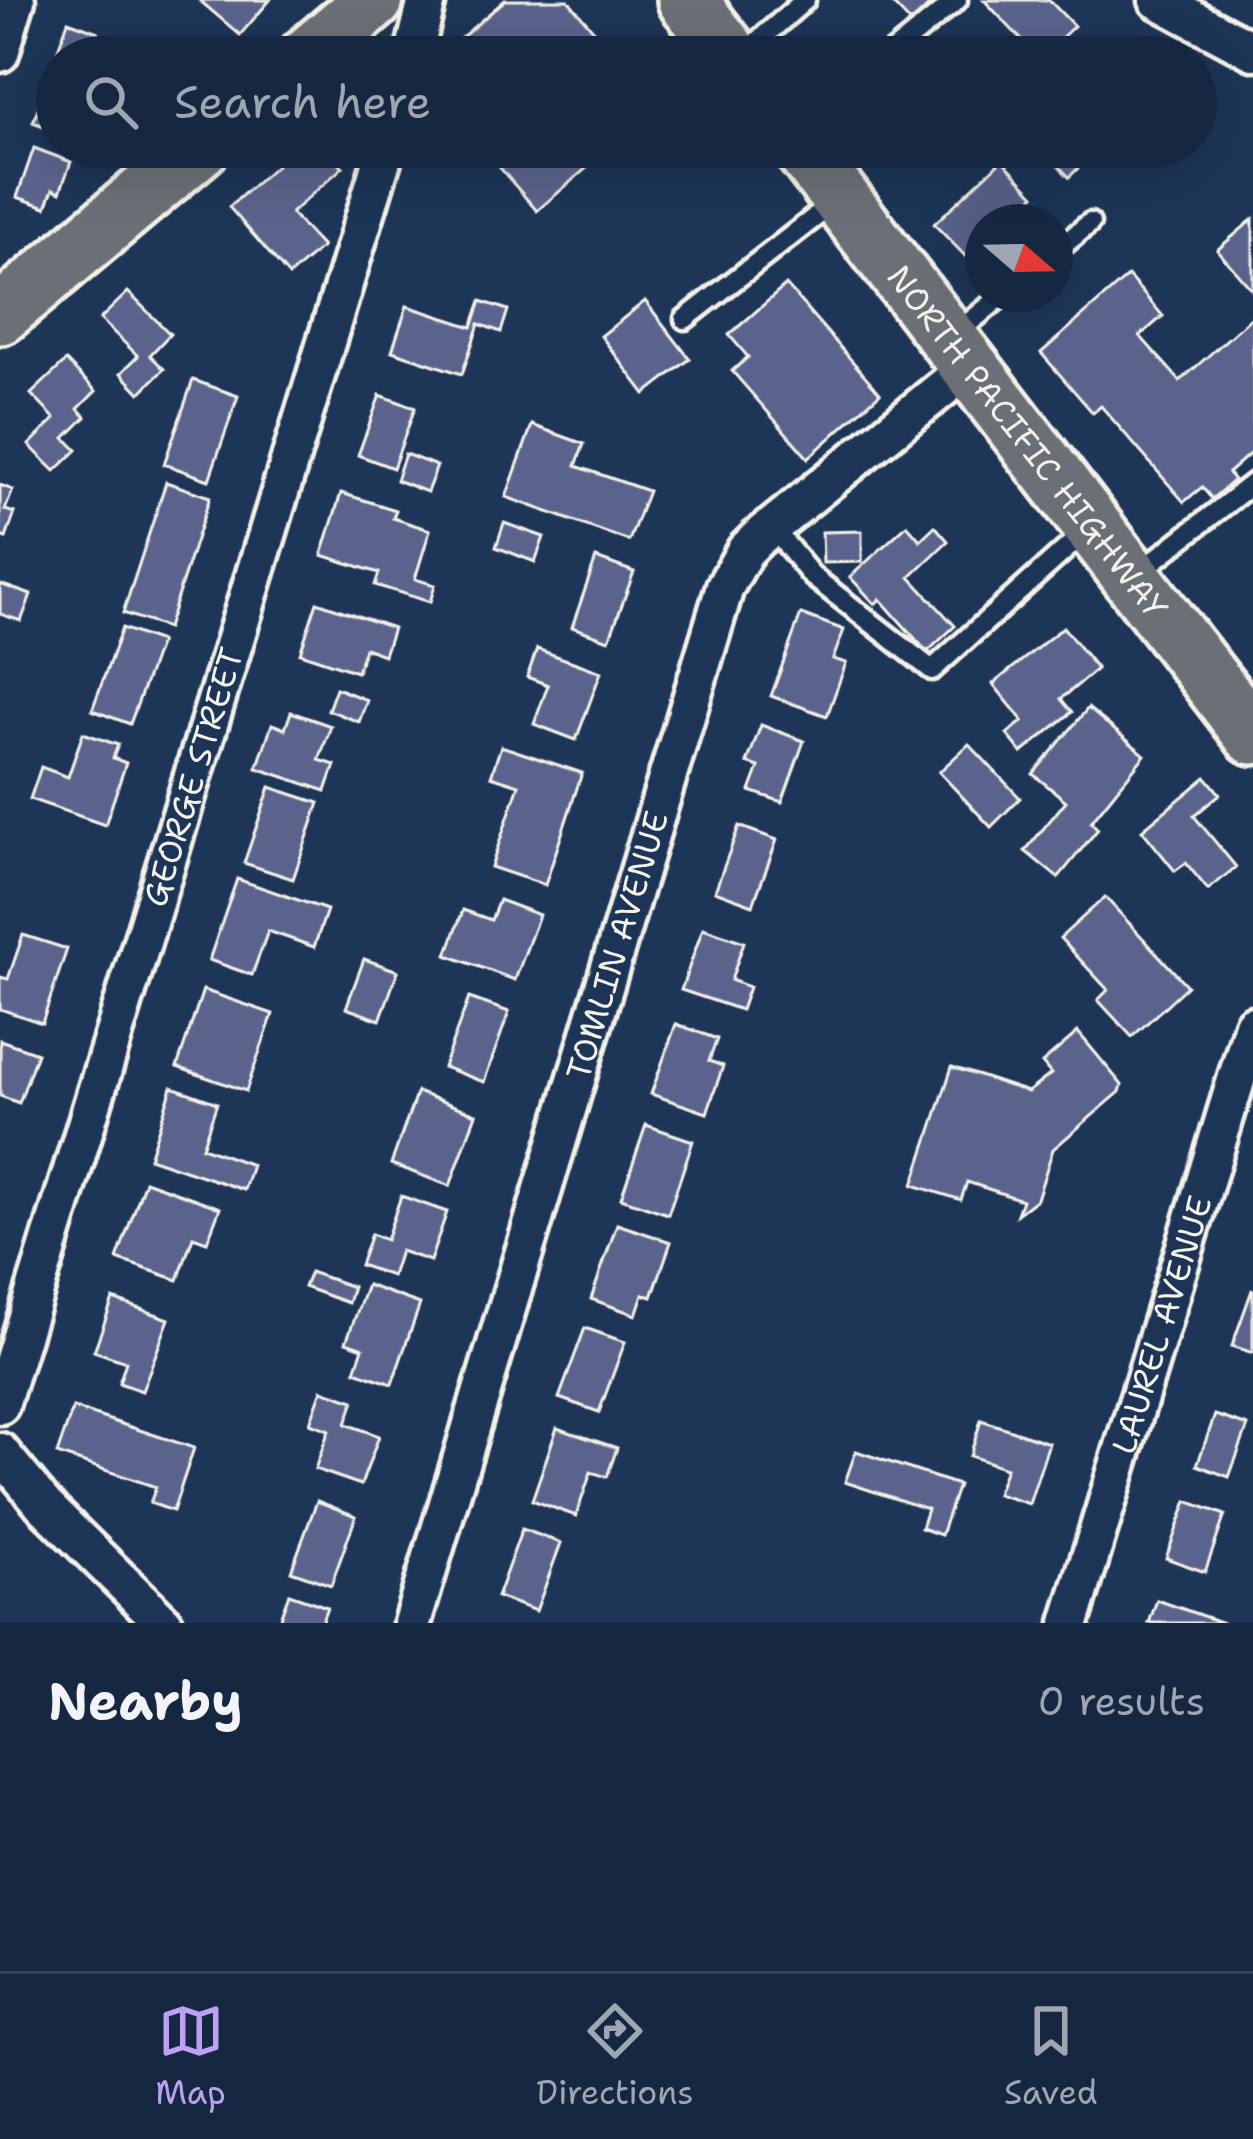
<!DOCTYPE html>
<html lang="en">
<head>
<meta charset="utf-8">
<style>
  body { margin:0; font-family:"Shantell Sans",sans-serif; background:#23344c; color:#f1f3f6 }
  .compass { position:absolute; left:965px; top:204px; width:108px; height:108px; border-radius:50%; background:#162841; box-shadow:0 12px 48px #0002; rotate:110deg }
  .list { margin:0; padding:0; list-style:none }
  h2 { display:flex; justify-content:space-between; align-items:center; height:156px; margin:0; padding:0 48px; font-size:51px }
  h2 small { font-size:39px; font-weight:400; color:#9ea6b1 }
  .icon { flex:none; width:66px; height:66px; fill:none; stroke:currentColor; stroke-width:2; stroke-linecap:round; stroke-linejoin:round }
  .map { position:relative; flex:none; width:1253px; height:1623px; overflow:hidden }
  .search { position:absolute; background:#162841; box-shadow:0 12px 48px #0002; left:36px; right:36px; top:36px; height:132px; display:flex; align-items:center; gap:30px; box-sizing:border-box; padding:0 42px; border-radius:66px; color:#9ea6b1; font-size:45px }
  .sheet { height:348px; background:#162841 }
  nav { display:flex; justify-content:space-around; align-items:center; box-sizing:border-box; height:168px; border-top:3px solid #35445a; background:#162841; font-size:33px; color:#9ea6b1 }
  nav a { display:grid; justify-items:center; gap:6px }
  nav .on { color:#bca0f2 }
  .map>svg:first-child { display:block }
  .building { fill:#5a648c; stroke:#f4f1e8; stroke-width:3 }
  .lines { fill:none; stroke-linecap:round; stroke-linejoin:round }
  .lane-casing { stroke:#f4f1e8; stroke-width:27 }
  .street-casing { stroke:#f4f1e8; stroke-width:45 }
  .primary-casing { stroke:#f4f1e8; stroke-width:66 }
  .lane { stroke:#1d3557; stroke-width:18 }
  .street { stroke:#1d3557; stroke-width:36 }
  .primary { stroke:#6a7074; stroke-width:57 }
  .labels { text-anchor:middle; stroke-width:9; stroke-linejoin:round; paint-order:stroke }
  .street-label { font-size:33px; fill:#f4f1e8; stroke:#1d3557 }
</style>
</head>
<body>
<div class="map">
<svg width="1253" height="1623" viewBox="0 0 1253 1623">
  <rect width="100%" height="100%" fill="#1d3557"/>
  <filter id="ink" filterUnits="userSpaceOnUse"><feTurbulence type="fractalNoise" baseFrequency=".00833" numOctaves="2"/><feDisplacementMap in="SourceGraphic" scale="24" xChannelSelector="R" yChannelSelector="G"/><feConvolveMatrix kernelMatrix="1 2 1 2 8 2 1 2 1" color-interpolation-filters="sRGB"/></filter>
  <g filter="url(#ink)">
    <g class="building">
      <polygon points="199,0 270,0 240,35"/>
      <polygon points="505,0 568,0 616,57 465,57 454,44"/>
      <polygon points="889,0 935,0 911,23"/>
      <polygon points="984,0 1049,0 1074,26 1059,40 1075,57 1028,57 1033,52"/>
      <polygon points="68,21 98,32 89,57 57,52"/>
      <polygon points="43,95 57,100 57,131 33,122"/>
      <polygon points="297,147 325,147 343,167 291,213 322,247 289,276 229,207"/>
      <polygon points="482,147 611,147 537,211"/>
      <polygon points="1041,147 1100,147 1069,177"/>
      <polygon points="34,148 71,162 60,192 53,189 46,207 17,197"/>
      <polygon points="1002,160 1035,195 1007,222 983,222 983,245 968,259 934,224"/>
      <polygon points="1253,219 1253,291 1217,250"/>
      <polygon points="1128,276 1163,316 1140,336 1180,381 1253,316 1253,451 1228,473 1234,480 1212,499 1202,487 1184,502 1101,406 1093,413 1041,353"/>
      <polygon points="786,285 880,393 808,458 732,371 748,357 729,335"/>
      <polygon points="128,292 170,334 150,355 164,369 140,393 121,373 138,356 100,319"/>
      <polygon points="481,301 508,310 501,332 479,324 462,374 392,351 407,306 472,327"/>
      <polygon points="645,301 690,359 645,394 601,336"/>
      <polygon points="66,361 96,391 78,409 86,417 65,438 77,450 55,471 29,445 55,419 31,394"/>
      <polygon points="193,380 238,396 209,480 164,464"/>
      <polygon points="380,395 415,408 393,468 358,455"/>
      <polygon points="532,425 584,444 576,466 648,491 629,541 506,497"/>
      <polygon points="405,454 437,466 427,492 396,480"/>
      <polygon points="166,482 210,497 167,628 123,613"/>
      <polygon points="0,485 13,490 5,510 15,513 6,538 0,536"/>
      <polygon points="341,493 396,510 393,518 430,530 415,579 435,585 430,602 375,585 379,573 322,555"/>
      <polygon points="504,523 544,537 535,562 496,547"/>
      <polygon points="907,525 920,540 935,526 948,541 910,577 955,626 927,652 880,599 875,604 850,577"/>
      <polygon points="862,531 862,562 823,563 822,532"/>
      <polygon points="596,558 634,572 609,640 572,627"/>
      <polygon points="0,584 31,595 21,621 0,614"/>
      <polygon points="317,602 393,628 384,655 365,648 357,672 300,653"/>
      <polygon points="801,614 844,630 833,659 846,663 827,716 771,696"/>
      <polygon points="1063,627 1097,669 1061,699 1072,712 1022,753 1007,734 1023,721 993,684"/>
      <polygon points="122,628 160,642 130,724 92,710"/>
      <polygon points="537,649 601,672 576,740 534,724 548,685 527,677"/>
      <polygon points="336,688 367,700 359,722 328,710"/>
      <polygon points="1088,708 1145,755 1091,822 1098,829 1058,878 1025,851 1066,801 1033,774"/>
      <polygon points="291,712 331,726 319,760 335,765 326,791 257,768 272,724 285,729"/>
      <polygon points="761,725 804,741 782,802 750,791 759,767 747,763"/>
      <polygon points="83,733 118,745 113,758 126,763 105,825 30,799 41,767 68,777"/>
      <polygon points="969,744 1020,798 991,827 939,772"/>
      <polygon points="501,746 582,773 545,885 491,867 519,785 491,776"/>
      <polygon points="1206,777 1220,794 1194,816 1236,867 1208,890 1186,863 1175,871 1142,830"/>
      <polygon points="270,787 319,803 293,879 244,863"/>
      <polygon points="739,826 777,840 753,905 715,891"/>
      <polygon points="237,879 327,910 314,947 268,931 252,975 209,960"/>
      <polygon points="1105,897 1187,986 1132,1037 1098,1000 1108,990 1060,938"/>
      <polygon points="499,900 539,915 515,980 447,955 463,910 491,920"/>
      <polygon points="703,928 744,942 731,980 749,987 741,1010 681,990"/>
      <polygon points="23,935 67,949 42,1023 0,1009 0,977 8,979"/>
      <polygon points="364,959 398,971 380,1020 346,1008"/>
      <polygon points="203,990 273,1014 246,1091 177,1067"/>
      <polygon points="469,998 509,1012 484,1082 443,1067"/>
      <polygon points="676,1024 717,1039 709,1061 723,1066 707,1113 651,1094"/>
      <polygon points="1078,1032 1122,1085 1120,1092 1053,1149 1037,1199 1017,1214 1022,1200 967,1182 961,1200 913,1185 952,1067 1028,1092 1051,1074 1042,1063"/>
      <polygon points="0,1040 37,1053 19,1103 0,1096"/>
      <polygon points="172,1087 217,1103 202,1147 252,1165 244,1190 149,1158"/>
      <polygon points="417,1092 476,1114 450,1186 391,1164"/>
      <polygon points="646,1125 693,1141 668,1214 621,1198"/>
      <polygon points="145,1181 220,1208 207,1242 193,1237 178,1280 117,1259"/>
      <polygon points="401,1196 447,1212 430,1261 400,1251 392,1276 360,1265 371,1234 386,1240"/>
      <polygon points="617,1224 671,1242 652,1297 643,1294 636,1315 591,1299"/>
      <polygon points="310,1272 353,1287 348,1303 304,1287"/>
      <polygon points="367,1285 420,1304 392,1384 355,1371 363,1348 346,1342"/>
      <polygon points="1252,1290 1253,1290 1253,1353 1232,1346"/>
      <polygon points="113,1299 169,1319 142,1391 119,1383 126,1362 94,1351"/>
      <polygon points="585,1328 625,1342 599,1412 559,1398"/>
      <polygon points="322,1390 354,1401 346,1424 379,1436 361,1485 315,1469 329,1430 310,1423"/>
      <polygon points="73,1408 194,1448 173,1511 150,1503 156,1487 57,1454"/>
      <polygon points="1215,1415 1248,1426 1229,1477 1197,1465"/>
      <polygon points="981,1420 1049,1443 1029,1504 997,1494 1006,1468 970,1456"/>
      <polygon points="557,1428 617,1448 607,1477 591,1472 576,1516 532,1500"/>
      <polygon points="856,1451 958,1485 941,1535 921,1528 927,1509 845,1482"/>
      <polygon points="317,1501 356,1516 331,1585 291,1571"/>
      <polygon points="1187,1501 1225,1515 1205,1572 1166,1558"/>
      <polygon points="522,1529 561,1543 536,1611 497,1597"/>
      <polygon points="289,1594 327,1607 321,1623 278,1623"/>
      <polygon points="1157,1600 1223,1623 1149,1623"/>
    </g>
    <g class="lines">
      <g class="lane-casing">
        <g id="lane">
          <polyline points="741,56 805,0"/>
          <polyline points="887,57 957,0"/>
          <polyline points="1055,252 1090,223"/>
          <polyline points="685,319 837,200"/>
          <polyline points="953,336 1004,294"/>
          <polyline points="772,527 812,576 932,670 1085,532"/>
          <polyline points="1137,574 1253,483"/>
        </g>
      </g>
      <g class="street-casing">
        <g id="street">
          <polyline points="1158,0 1253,51"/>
          <polyline points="0,53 16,0"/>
          <polyline points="413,57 427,0"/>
          <path id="s1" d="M0 1405 386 147"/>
          <polyline points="0,1452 44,1505 164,1623"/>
          <path id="s2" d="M412 1623 725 587 745 551 757 539 970 366"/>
          <path id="s3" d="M1070 1623 1253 1025"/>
        </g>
      </g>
      <g class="primary-casing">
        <g id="primary">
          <polyline points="687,0 732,57"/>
          <polyline points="307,57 374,0"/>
          <path id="s4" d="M801 147 1253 735"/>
          <polyline points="0,315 200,147"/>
        </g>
      </g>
      <use href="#lane" class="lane"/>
      <use href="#street" class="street"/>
      <use href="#primary" class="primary"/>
    </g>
  </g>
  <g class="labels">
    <g class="street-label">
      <text dy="12" stroke="none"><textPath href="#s4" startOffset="372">NORTH PACIFIC HIGHWAY</textPath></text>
      <text dy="12" stroke="none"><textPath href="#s1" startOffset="657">GEORGE STREET</textPath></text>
      <text dy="12" stroke="none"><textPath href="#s2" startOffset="708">TOMLIN AVENUE</textPath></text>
      <text dy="12" stroke="none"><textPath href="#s3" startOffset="312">LAUREL AVENUE</textPath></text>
    </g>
  </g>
</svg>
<svg class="compass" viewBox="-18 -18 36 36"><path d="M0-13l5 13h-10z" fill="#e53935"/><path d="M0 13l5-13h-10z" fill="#9ea6b1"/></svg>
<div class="search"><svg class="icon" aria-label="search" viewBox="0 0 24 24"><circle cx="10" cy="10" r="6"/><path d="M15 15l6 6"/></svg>Search here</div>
</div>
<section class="sheet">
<h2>Nearby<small>0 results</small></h2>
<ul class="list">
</ul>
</section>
<nav>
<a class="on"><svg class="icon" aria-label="map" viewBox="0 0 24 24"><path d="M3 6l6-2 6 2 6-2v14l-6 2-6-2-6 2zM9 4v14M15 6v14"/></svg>Map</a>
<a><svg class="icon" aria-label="directions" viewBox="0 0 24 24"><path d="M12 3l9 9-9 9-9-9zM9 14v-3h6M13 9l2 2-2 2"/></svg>Directions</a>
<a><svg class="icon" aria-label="saved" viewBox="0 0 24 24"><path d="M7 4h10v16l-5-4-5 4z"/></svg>Saved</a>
</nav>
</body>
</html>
